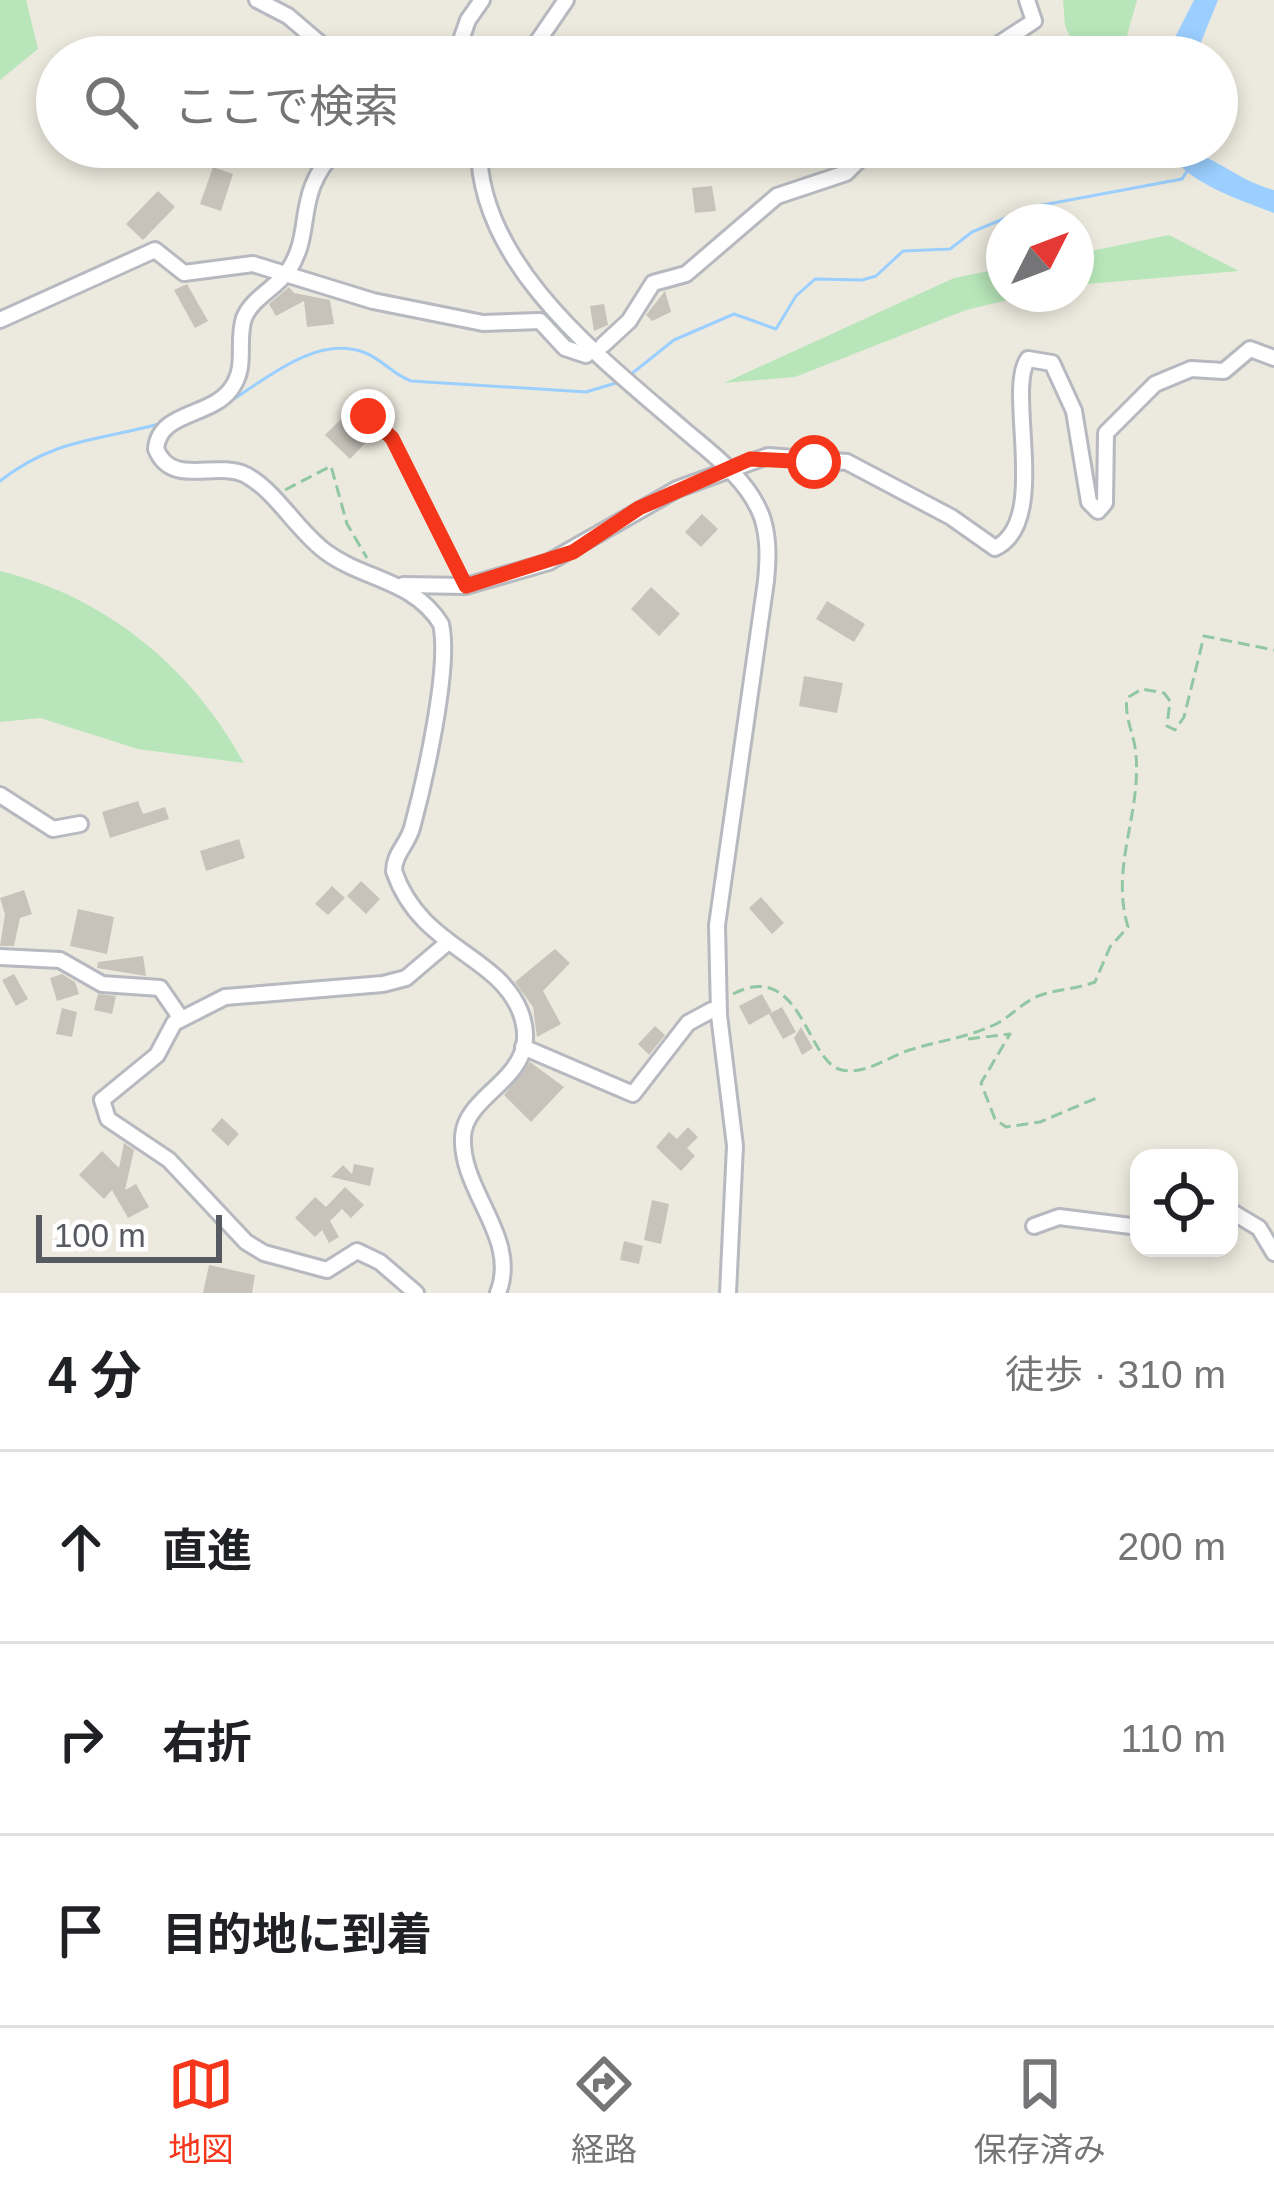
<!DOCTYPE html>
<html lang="ja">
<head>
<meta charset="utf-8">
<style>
  body { margin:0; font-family:Arial,"Noto Sans JP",sans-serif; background:#f6f6f6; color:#202124 }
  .controls { position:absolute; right:36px; bottom:36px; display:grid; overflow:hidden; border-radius:24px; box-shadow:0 6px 18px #0003 }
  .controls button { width:108px; height:108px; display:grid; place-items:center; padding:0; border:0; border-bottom:3px solid #e0e0e0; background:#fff; color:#202124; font:60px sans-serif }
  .compass { position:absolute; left:986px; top:204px; width:108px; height:108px; border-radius:50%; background:#fff; box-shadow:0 6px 18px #0003; rotate:48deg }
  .scale { position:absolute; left:36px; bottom:30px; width:186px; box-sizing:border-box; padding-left:12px; border:6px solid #575b61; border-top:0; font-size:33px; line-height:42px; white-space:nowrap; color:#575b61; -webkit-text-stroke:9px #fff; paint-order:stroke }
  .stop { position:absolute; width:36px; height:36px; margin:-27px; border:9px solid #f5361b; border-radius:50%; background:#fff }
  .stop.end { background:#f5361b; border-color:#fff; box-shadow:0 3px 12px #0008 }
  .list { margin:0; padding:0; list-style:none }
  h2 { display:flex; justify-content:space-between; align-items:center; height:156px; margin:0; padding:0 48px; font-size:51px }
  h2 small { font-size:39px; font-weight:400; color:#757577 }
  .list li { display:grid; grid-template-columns:78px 1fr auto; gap:36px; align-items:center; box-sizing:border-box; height:192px; padding:0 48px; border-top:3px solid #e0e0e0 }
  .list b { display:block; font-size:45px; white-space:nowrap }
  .list em { font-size:39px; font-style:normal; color:#757577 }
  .icon { flex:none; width:66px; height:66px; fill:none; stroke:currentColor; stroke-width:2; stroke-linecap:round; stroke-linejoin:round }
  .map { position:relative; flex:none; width:1274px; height:1293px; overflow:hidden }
  .search { position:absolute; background:#fff; box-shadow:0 6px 18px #0003; left:36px; right:36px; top:36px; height:132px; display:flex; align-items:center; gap:30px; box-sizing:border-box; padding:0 42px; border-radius:66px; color:#757577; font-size:45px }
  .sheet { height:732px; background:#fff }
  nav { display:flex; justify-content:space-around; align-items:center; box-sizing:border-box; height:168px; border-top:3px solid #e0e0e0; background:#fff; font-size:33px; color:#757577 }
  nav a { display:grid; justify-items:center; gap:6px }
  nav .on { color:#f5361b }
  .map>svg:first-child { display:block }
  .green { fill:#b8e6ba }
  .water { fill:#9bcfff }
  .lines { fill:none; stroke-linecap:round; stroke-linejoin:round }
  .stream { stroke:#9bcfff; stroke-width:3 }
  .building { fill:#c7c3bb }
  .minor-casing { stroke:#b6b9bf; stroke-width:20 }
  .path { stroke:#91c7a2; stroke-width:3; stroke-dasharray:12 6; stroke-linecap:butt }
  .minor { stroke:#fff; stroke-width:14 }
  .route { stroke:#f5361b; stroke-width:15 }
</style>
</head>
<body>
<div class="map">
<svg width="1274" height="1293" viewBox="0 0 1274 1293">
  <rect width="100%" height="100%" fill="#eceade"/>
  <g class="green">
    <polygon points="0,0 26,0 38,49 0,80"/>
    <polygon points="1063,0 1137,0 1121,57 1080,57 1065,26"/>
    <polygon points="1169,235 1239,271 1076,285 1076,254"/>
    <polygon points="1004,268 1004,294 1033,294 966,310 795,377 724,383 954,278"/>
    <path d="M0 571C107 597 192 668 244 763L138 749 40 718 0 722Z"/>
  </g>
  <g class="water">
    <polygon points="1194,0 1218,0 1195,57 1165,57"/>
    <path d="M1165 147C1207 147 1234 180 1274 190V213C1236 198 1187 184 1165 147Z"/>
  </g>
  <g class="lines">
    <g class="stream">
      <polyline points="630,375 674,340 734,314 776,329 796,296 815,279 862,280 876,276 903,251 950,249 972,232 1032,207 1182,179 1189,168"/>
      <path d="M226 404C264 381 314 335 363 352 381 358 392 374 411 381L586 392 616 383"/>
      <path d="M0 481C54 439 96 441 159 424"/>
    </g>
  </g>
  <g class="building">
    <polygon points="213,167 233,174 221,211 200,204"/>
    <polygon points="712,186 716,211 695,213 692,188"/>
    <polygon points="158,191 175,207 143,240 126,224"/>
    <polygon points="187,284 208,321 195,328 174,290"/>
    <polygon points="289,287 294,293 330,300 334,324 307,327 304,301 276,316 269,304"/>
    <polygon points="665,291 671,312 652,321 646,315"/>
    <polygon points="604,304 608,325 594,331 590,306"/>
    <polygon points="342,418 367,441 350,459 325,435"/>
    <polygon points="702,514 718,529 701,547 685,532"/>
    <polygon points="651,587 680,614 659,636 631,609"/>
    <polygon points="827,601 865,624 854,642 816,619"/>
    <polygon points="804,676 843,683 837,713 799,706"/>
    <polygon points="138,801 143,814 165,807 169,819 110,838 102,812"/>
    <polygon points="239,839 245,858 206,871 200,851"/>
    <polygon points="361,881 380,899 366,914 347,896"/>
    <polygon points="332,886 345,898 328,915 315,904"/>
    <polygon points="24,890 32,914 20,918 14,946 0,946 5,914 0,898"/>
    <polygon points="761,897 784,923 772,934 749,908"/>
    <polygon points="78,909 114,917 107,954 70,946"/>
    <polygon points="555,949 570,963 543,991 561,1024 537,1037 533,1007 515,982"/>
    <polygon points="143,956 146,976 97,968 98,962"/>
    <polygon points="14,974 28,999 16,1006 2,980"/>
    <polygon points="62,974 75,982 79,994 57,1001 50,978"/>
    <polygon points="98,994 116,996 112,1014 94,1010"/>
    <polygon points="762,994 772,1012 749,1025 739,1006"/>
    <polygon points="782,1007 796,1032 783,1039 769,1014"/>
    <polygon points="62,1008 77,1012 72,1037 56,1034"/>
    <polygon points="655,1026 665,1035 649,1055 638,1044"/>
    <polygon points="801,1027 813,1048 802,1055 794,1038"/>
    <polygon points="530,1062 564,1087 531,1122 504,1095"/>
    <polygon points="222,1118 239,1134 228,1146 211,1130"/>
    <polygon points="688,1127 698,1137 687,1148 695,1156 681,1171 656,1147 669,1132 677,1139"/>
    <polygon points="124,1143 134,1150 125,1190 136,1184 149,1207 128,1218 112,1190 104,1199 79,1175 102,1151 119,1168"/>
    <polygon points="354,1164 374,1168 370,1186 331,1177 343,1165 352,1174"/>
    <polygon points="345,1187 364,1205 351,1218 342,1209 330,1221 339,1237 329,1243 322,1230 315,1237 295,1218 315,1197 326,1207"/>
    <polygon points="652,1200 669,1204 661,1244 644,1240"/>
    <polygon points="624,1241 643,1246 639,1264 620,1260"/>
    <polygon points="209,1265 255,1275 252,1293 203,1293"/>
  </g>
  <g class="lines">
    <g class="minor-casing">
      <g id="minor">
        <polyline points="257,0 288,16 336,57"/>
        <polyline points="455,57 468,20 482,0"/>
        <polyline points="527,57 566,0"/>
        <polyline points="979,57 1034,21 1027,0"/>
        <path d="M339 147C291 195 316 230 288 271 276 288 252 298 244 318 236 343 248 366 231 389 211 417 159 411 156 449 172 488 215 460 246 475 277 492 297 531 326 552 364 580 414 580 441 624 451 666 424 784 412 828 407 845 394 854 394 871 420 948 497 954 520 1011 546 1077 466 1090 463 1136 460 1192 520 1237 498 1293"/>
        <path d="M479 147C478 265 602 359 683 429 712 454 748 479 762 517 769 538 768 560 766 581L717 925 719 1015 735 1146 728 1293"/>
        <polyline points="0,320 155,250 184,273 253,264 373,301 483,323 540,321 565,348 586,355"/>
        <polyline points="603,345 629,321 653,283 686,274 777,196 846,173 872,147"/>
        <path d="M403 585 466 586 549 562 677 489 768 456 847 462 951 517 995 548C1051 522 1005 391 1028 359L1052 363 1074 411 1089 502 1098 511 1105 503 1106 433 1155 384 1191 369 1224 371 1250 349 1274 358"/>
        <polyline points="0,795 53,829 80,824"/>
        <polyline points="0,957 60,960 102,984 160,988 180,1017"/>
        <polyline points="523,1047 633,1094 688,1023 712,1010"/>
        <polyline points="1229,1210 1259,1228 1274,1253"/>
        <polyline points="1034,1226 1059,1217 1139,1227"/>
        <polyline points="416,1293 380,1262 357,1251 327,1270 264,1253 246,1242 169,1160 108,1119 102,1100 157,1055 174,1023 225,997 383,984 406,978 446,944"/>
      </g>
    </g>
    <g class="path">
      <polyline points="362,417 392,438 460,574"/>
      <polyline points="285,490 331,466 347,524 367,558"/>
      <path d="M733 994C802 958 806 1063 842 1070 868 1075 890 1055 913 1049 942 1040 966 1038 994 1025 1010 1018 1023 1001 1041 995 1059 989 1077 989 1095 982L1110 947 1128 927C1110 867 1141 816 1136 755 1135 736 1124 718 1127 698L1142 689 1164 693 1170 701 1167 726 1175 730 1184 717 1204 636 1274 650"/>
      <polyline points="968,1039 1010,1034 981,1083 995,1119 1006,1127 1040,1122 1099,1097"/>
    </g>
    <use href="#minor" class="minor"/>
  </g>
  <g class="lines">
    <polyline class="route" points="368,416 392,438 466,586 573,552 639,508 750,459 814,462"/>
  </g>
</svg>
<div class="controls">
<button><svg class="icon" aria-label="locate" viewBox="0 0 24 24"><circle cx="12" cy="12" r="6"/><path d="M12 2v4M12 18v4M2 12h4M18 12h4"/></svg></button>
</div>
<svg class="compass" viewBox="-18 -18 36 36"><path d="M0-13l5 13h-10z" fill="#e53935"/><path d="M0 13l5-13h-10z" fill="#757577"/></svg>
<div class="scale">100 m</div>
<div class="stop" style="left:814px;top:462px"></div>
<div class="stop end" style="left:368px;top:416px"></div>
<div class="search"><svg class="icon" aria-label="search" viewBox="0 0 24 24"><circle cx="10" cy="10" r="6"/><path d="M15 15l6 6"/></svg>ここで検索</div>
</div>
<section class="sheet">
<h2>4 分<small>徒歩 · 310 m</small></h2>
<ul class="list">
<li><svg class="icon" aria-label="ahead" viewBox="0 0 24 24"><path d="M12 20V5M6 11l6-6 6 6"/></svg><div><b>直進</b></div><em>200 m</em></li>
<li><svg class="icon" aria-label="right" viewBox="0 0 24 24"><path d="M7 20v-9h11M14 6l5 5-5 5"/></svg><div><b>右折</b></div><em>110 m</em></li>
<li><svg class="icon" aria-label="arrive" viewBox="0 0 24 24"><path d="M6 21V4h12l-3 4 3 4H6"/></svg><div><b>目的地に到着</b></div></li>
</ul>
</section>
<nav>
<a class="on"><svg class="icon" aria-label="map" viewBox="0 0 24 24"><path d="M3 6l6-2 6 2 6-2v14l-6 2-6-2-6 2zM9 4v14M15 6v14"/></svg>地図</a>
<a><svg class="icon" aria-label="directions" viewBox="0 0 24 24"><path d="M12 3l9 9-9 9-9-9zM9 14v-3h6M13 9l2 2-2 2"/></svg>経路</a>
<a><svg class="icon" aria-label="saved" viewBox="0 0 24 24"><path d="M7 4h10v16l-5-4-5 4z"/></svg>保存済み</a>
</nav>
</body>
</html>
